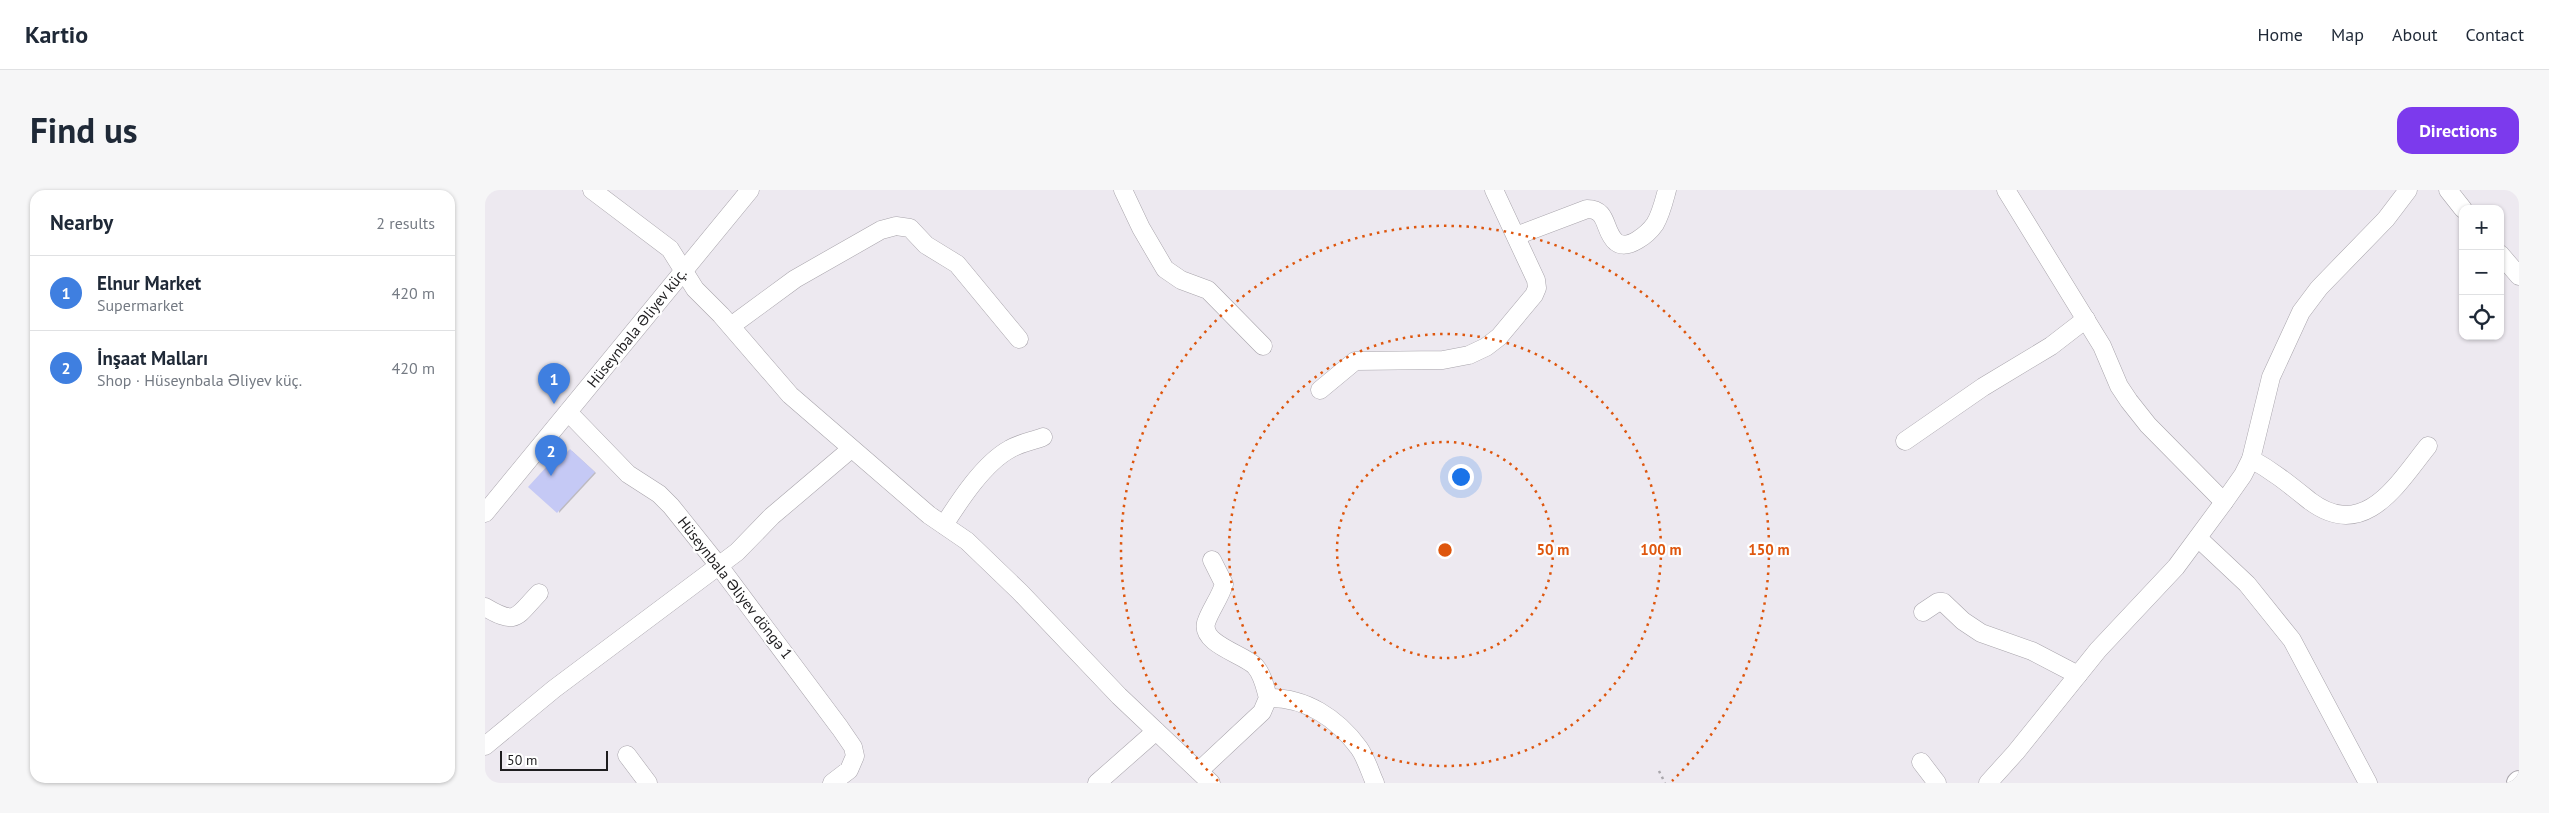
<!DOCTYPE html>
<html lang="en">
<head>
<meta charset="utf-8">
<style>
  body { margin:0; font-family:"PT Sans",sans-serif; background:#f6f6f7; color:#1f2937 }
  .controls { position:absolute; right:15px; top:15px; display:grid; overflow:hidden; border-radius:10px; box-shadow:0 1px 4px #0004 }
  .controls button { width:45px; height:45px; display:grid; place-items:center; padding:0; border:0; border-bottom:1px solid #e0e1e3; background:#fff; color:#1f2937; font:25px sans-serif }
  .scale { position:absolute; left:15px; bottom:12px; width:108px; box-sizing:border-box; padding-left:5px; border:2px solid #1e1d1f; border-top:0; font-size:14px; line-height:18px; white-space:nowrap; color:#1e1d1f; -webkit-text-stroke:4px #fff; paint-order:stroke }
  .you { position:absolute; left:975px; top:286px; width:18px; height:18px; margin:-12px; border:4px solid #fff; border-radius:50%; background:#1a73e8; box-shadow:0 0 0 8px #1a73e833 }
  .badge { display:grid; place-items:center; width:32px; height:32px; border-radius:50%; background:#7c3aed; color:#fff; font-size:16px; font-weight:700 }
  .pin { position:absolute; translate:-50% -41px; filter:drop-shadow(0 1px 2px #0008) }
  .pin::after { content:''; position:absolute; top:26px; width:18px; height:15px; background:inherit; clip-path:polygon(0 0,100% 0,50% 100%) }
  .list { margin:0; padding:0; list-style:none }
  h2 { display:flex; justify-content:space-between; align-items:center; height:65px; margin:0; padding:0 20px; font-size:21px }
  h2 small { font-size:16px; font-weight:400; color:#747a83 }
  .list li { display:grid; grid-template-columns:32px 1fr auto; gap:15px; align-items:center; box-sizing:border-box; height:75px; padding:0 20px; border-top:1px solid #e0e1e3 }
  .list b { display:block; font-size:19px; white-space:nowrap }
  .list p { margin:0; font-size:16px; white-space:nowrap; color:#747a83 }
  .list em { font-size:16px; font-style:normal; color:#747a83 }
  .icon { flex:none; width:28px; height:28px; fill:none; stroke:currentColor; stroke-width:2; stroke-linecap:round; stroke-linejoin:round }
  .map { position:relative; flex:none; width:2034px; height:593px; overflow:hidden; border-radius:15px }
  header { display:flex; align-items:center; gap:30px; box-sizing:border-box; height:70px; padding:0 25px; background:#fff; border-bottom:1px solid #e0e1e3 }
  header strong { font-size:24px }
  nav { display:flex; gap:28px; margin-inline-start:auto; font-size:18px }
  .intro { display:flex; align-items:center; justify-content:space-between; box-sizing:border-box; height:120px; padding:0 30px }
  h1 { margin:0; font-size:35px }
  .button { padding:12px 22px; border-radius:15px; background:#7c3aed; color:#fff; font-size:18px; font-weight:700 }
  main { display:flex; gap:30px; padding:0 30px }
  aside { flex:1; background:#fff; border-radius:15px; box-shadow:0 1px 4px #0004 }
  .map>svg:first-child { display:block }
  .shadow { fill:#0003 }
  .building { fill:#c5c9f5 }
  .lines { fill:none; stroke-linecap:round; stroke-linejoin:round }
  .minor-casing { stroke:#a8a4ab; stroke-width:19 }
  .major-casing { stroke:#a8a4ab; stroke-width:24 }
  .path { stroke:#a9a6ab; stroke-width:2.5; stroke-dasharray:2.5 4; stroke-linecap:butt }
  .minor { stroke:#fff; stroke-width:18 }
  .major { stroke:#fff; stroke-width:22 }
  .ring { fill:none; stroke:#de560d; stroke-width:2.5; stroke-dasharray:2.5 5 }
  .labels { text-anchor:middle; stroke-width:4.5; stroke-linejoin:round; paint-order:stroke }
  .street-label { font-size:15px; fill:#1e1d1f; stroke:#fff }
  .centre { fill:#de560d; stroke:#fff; stroke-width:2.5 }
  .ring-label { font-size:15px; text-anchor:middle; font-weight:bold; fill:#de560d; stroke:#fff; stroke-width:4.5; stroke-linejoin:round; paint-order:stroke }
</style>
</head>
<body>
<header>
<strong>Kartio</strong>
<nav><a>Home</a><a>Map</a><a>About</a><a>Contact</a></nav>
</header>
<div class="intro"><h1>Find us</h1><a class="button">Directions</a></div>
<main>
<aside>
<h2>Nearby<small>2 results</small></h2>
<ul class="list">
<li><span class="badge" style="background:#3f7fe0">1</span><div><b>Elnur Market</b><p>Supermarket</p></div><em>420 m</em></li>
<li><span class="badge" style="background:#3f7fe0">2</span><div><b>İnşaat Malları</b><p>Shop · Hüseynbala Əliyev küç.</p></div><em>420 m</em></li>
</ul>
</aside>
<div class="map">
<svg width="2034" height="593" viewBox="0 0 2034 593">
  <rect width="100%" height="100%" fill="#ede9f0"/>
  <polygon class="shadow" points="87,261 111,283 74,323 79,267"/>
  <polygon class="building" points="85,259 110,282 72,323 43,297 75,262 79,265"/>
  <g class="lines">
    <g class="minor-casing">
      <g id="minor">
        <polyline points="107,0 185,59 210,99 236,125 305,205 444,325 482,351 535,402 634,506 726,593"/>
        <polyline points="638,0 656,38 680,79 696,90 723,100 778,156"/>
        <polyline points="1521,0 1617,156 1634,196 1644,211 1663,235 1739,312"/>
        <polyline points="1963,0 1978,19"/>
        <path d="M1031 46 1102 19C1124 19 1118 41 1131 52 1143 61 1163 44 1170 34 1176 24 1179 11 1182 0"/>
        <polyline points="2015,64 2034,86"/>
        <polyline points="246,136 310,89 396,40 411,36 425,38 441,55 472,74 534,149"/>
        <polyline points="835,200 870,171 958,170 984,165 1001,157 1014,147 1049,105 1052,98 1051,90 1009,0"/>
        <polyline points="83,222 143,284 174,304 186,316 234,376 355,538 368,557 370,566 364,580 347,593"/>
        <polyline points="1420,251 1498,197 1566,156 1601,129"/>
        <path d="M1766 269C1788 281 1805 295 1825 311 1880 352 1913 293 1943 256"/>
        <polyline points="0,323 265,0"/>
        <path d="M459 335C475 310 499 273 525 259 535 253 548 251 558 247"/>
        <polyline points="1713,348 1762,394 1807,450 1883,593"/>
        <path d="M0 417C32 436 31 427 54 403"/>
        <polyline points="1438,422 1453,412 1458,412 1478,431 1496,443 1547,461 1593,485"/>
        <path d="M783 508C820 507 852 528 874 558 881 568 885 582 890 593"/>
        <polyline points="0,556 69,499 252,362 287,326 366,259"/>
        <polyline points="142,565 163,593"/>
        <polyline points="1436,572 1452,593"/>
        <path d="M714 581 777 522 783 508C780 497 778 485 770 476 758 464 716 454 721 433 725 420 735 408 739 394L727 370"/>
        <polyline points="612,593 671,541"/>
        <polyline points="1503,593 1531,562 1613,460 1691,377 1739,312 1758,285 1766,269 1786,187 1816,122 1834,98 1901,29 1923,0"/>
      </g>
    </g>
    <g class="major-casing">
      <polyline id="major" points="2033,593 2034,592"/>
    </g>
    <polyline class="path" points="1174,581 1180,593"/>
    <use href="#minor" class="minor"/>
    <use href="#major" class="major"/>
  </g>
  <g class="ring">
    <circle cx="960" cy="360" r="108"/>
    <circle cx="960" cy="360" r="216"/>
    <path d="M733 591A324 324 0 1 1 1187 591"/>
  </g>
  <g class="labels">
    <g class="street-label">
      <text transform="translate(152 138) rotate(-51)" y="5">Hüseynbala Əliyev küç.</text>
      <text transform="translate(250 398) rotate(52)" y="5">Hüseynbala Əliyev döngə 1</text>
    </g>
  </g>
  <circle cx="960" cy="360" r="8" class="centre"/>
  <g class="ring-label">
    <text x="1068" y="365">50 m</text>
    <text x="1176" y="365">100 m</text>
    <text x="1284" y="365">150 m</text>
  </g>
</svg>
<div class="controls">
<button>+</button>
<button>−</button>
<button><svg class="icon" aria-label="locate" viewBox="0 0 24 24"><circle cx="12" cy="12" r="6"/><path d="M12 2v4M12 18v4M2 12h4M18 12h4"/></svg></button>
</div>
<div class="scale">50 m</div>
<div class="you"></div>
<div class="pin badge" style="left:69px;top:214px;background:#3f7fe0">1</div>
<div class="pin badge" style="left:66px;top:286px;background:#3f7fe0">2</div>
</div>
</main>
</body>
</html>
